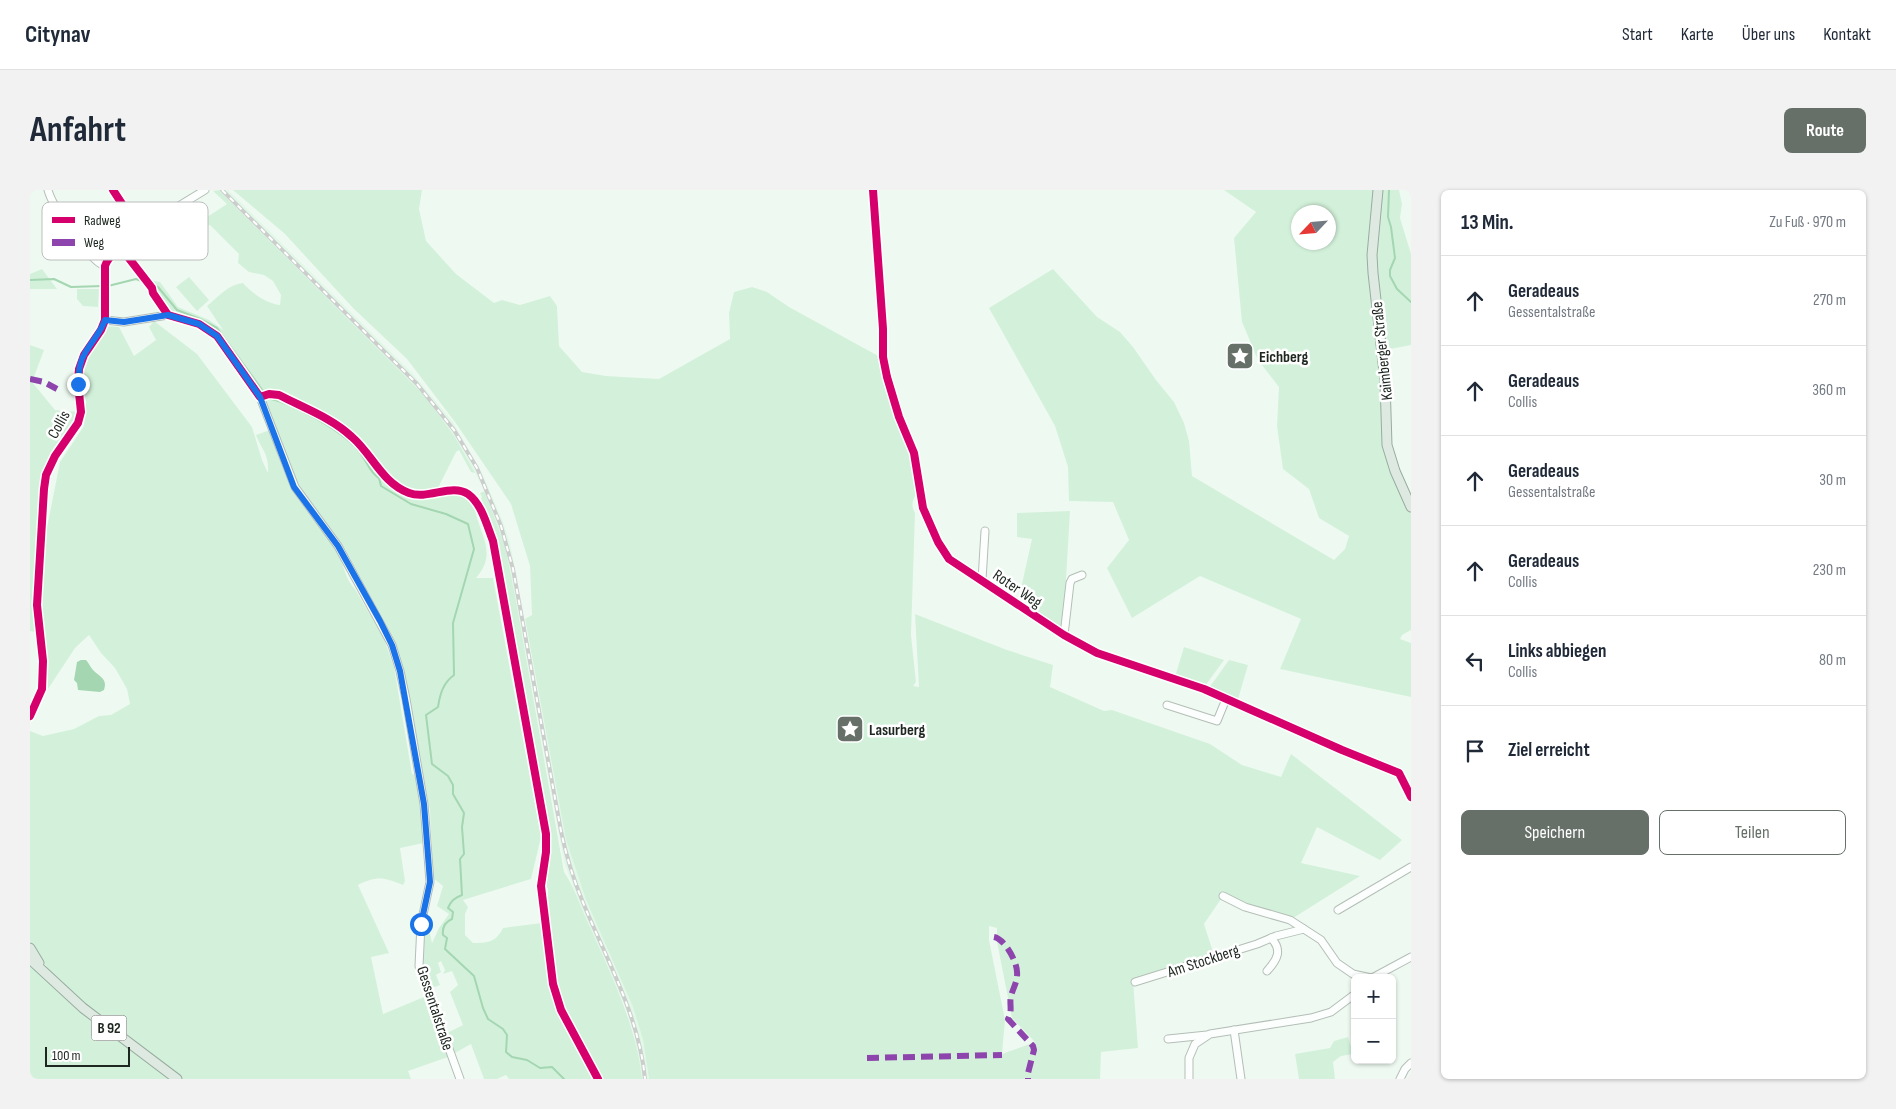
<!DOCTYPE html>
<html lang="de">
<head>
<meta charset="utf-8">
<style>
  body { margin:0; font-family:"Sofia Sans Condensed",sans-serif; background:#f2f2f3; color:#1f2937 }
  .controls { position:absolute; right:15px; bottom:15px; display:grid; overflow:hidden; border-radius:8px; box-shadow:0 1px 4px #0004 }
  .controls button { width:45px; height:45px; display:grid; place-items:center; padding:0; border:0; border-bottom:1px solid #e0e1e3; background:#fff; color:#1f2937; font:25px sans-serif }
  .compass { position:absolute; left:1261px; top:15px; width:45px; height:45px; border-radius:50%; background:#fff; box-shadow:0 1px 4px #0004; rotate:244deg }
  .scale { position:absolute; left:15px; bottom:12px; width:85px; box-sizing:border-box; padding-left:5px; border:2px solid #1d261f; border-top:0; font-size:14px; line-height:18px; white-space:nowrap; color:#1d261f; -webkit-text-stroke:4px #fff; paint-order:stroke }
  .stop { position:absolute; width:15px; height:15px; margin:-11px; border:4px solid #1a73e8; border-radius:50%; background:#fff }
  .stop.end { background:#1a73e8; border-color:#fff; box-shadow:0 1px 5px #0008 }
  .list { margin:0; padding:0; list-style:none }
  h2 { display:flex; justify-content:space-between; align-items:center; height:65px; margin:0; padding:0 20px; font-size:21px }
  h2 small { font-size:16px; font-weight:400; color:#747a83 }
  .list li { display:grid; grid-template-columns:32px 1fr auto; gap:15px; align-items:center; box-sizing:border-box; height:90px; padding:0 20px; border-top:1px solid #e0e1e3 }
  .list b { display:block; font-size:19px; white-space:nowrap }
  .list p { margin:0; font-size:16px; white-space:nowrap; color:#747a83 }
  .list em { font-size:16px; font-style:normal; color:#747a83 }
  .actions { display:flex; gap:10px; padding:15px 20px }
  .actions a { flex:1; padding:11px 0; border:1px solid #667068; border-radius:8px; text-align:center; font-size:18px; color:#667068 }
  .actions .main { background:#667068; color:#fff }
  .icon { flex:none; width:28px; height:28px; fill:none; stroke:currentColor; stroke-width:2; stroke-linecap:round; stroke-linejoin:round }
  .map { position:relative; flex:none; width:1381px; height:889px; overflow:hidden; border-radius:8px }
  header { display:flex; align-items:center; gap:30px; box-sizing:border-box; height:70px; padding:0 25px; background:#fff; border-bottom:1px solid #e0e1e3 }
  header strong { font-size:24px }
  nav { display:flex; gap:28px; margin-inline-start:auto; font-size:18px }
  .intro { display:flex; align-items:center; justify-content:space-between; box-sizing:border-box; height:120px; padding:0 30px }
  h1 { margin:0; font-size:35px }
  .button { padding:12px 22px; border-radius:8px; background:#667068; color:#fff; font-size:18px; font-weight:700 }
  main { display:flex; gap:30px; padding:0 30px }
  aside { flex:1; background:#fff; border-radius:8px; box-shadow:0 1px 4px #0004 }
  .map>svg:first-child { display:block }
  .built { fill:#e1f8e7 }
  .green { fill:#d3f1da; fill-rule:evenodd }
  .water { fill:#a3d6b1 }
  .lines { fill:none; stroke-linecap:round; stroke-linejoin:round }
  .stream { stroke:#a3d6b1; stroke-width:2 }
  .minor-casing { stroke:#b4beb7; stroke-width:9 }
  .major-casing { stroke:#98ac9f; stroke-width:11 }
  .minor { stroke:#fcfefd; stroke-width:7 }
  .major { stroke:#dee9e2; stroke-width:9 }
  .rail-casing { stroke:#cbcecc; stroke-width:4 }
  .rail { stroke:#fff; stroke-width:2; stroke-dasharray:5.5; stroke-linecap:butt }
  .quiet { stroke:#8e44ad; stroke-width:6; stroke-dasharray:12 6; stroke-linecap:butt }
  .cycleway-casing { stroke:#fff; stroke-width:11 }
  .cycleway { stroke:#d6006c; stroke-width:8 }
  .route { stroke:#1a73e8; stroke-width:6 }
  .labels { text-anchor:middle; stroke-width:5; stroke-linejoin:round; paint-order:stroke }
  .shield { fill:#fff; stroke:#616762; stroke-width:1 }
  .shield-label { font-size:15px; font-weight:bold; fill:#1d261f }
  .street-label { font-size:16px; fill:#1d261f; stroke:#fff }
  .poi-label { font-size:16px; font-weight:bold; fill:#1d261f; stroke:#fff; text-anchor:start }
  .key { fill:#fff; stroke:#bbbebc; stroke-width:1 }
  .key-label { font-size:14px; fill:#1d261f }
</style>
</head>
<body>
<header>
<strong>Citynav</strong>
<nav><a>Start</a><a>Karte</a><a>Über uns</a><a>Kontakt</a></nav>
</header>
<div class="intro"><h1>Anfahrt</h1><a class="button">Route</a></div>
<main>
<div class="map">
<svg width="1381" height="889" viewBox="0 0 1381 889">
  <rect width="100%" height="100%" fill="#eefaf1"/>
  <polygon class="built" points="189,0 198,0 382,183 423,232 452,283 472,329 480,353 536,650 556,710 603,817 613,850 619,889 612,889 604,845 597,822 588,800 552,720 534,672 485,405 475,356 455,301 425,247 395,206"/>
  <g class="green">
    <path d="M189 0 395 206 425 247 445 283 441 282 429 260 426 262 408 298C363 314 351 271 324 246 311 234 247 196 232 204L189 144 176 133 142 121 119 90 130 92 148 117 179 130 193 140 177 116C188 107 199 94 213 93 223 104 236 113 250 115L251 105 243 91 234 85 219 82 208 73 209 64 180 35 168 38 165 35 197 14 183 1Z"/>
    <path d="M203 0H392L389 19 396 51 426 84 464 113 472 110 490 115 520 106 527 116 529 156 552 182 576 186 629 189 700 149 699 123 704 102 722 97 737 102 759 117 852 168 857 201 882 264 888 301C883 309 880 314 885 323L881 445 886 492 883 496 889 497 885 424 977 460 1023 475 1020 497 1074 521 1082 520 1180 554 1212 575 1251 587 1261 564 1372 650 1350 670 1287 637 1271 673 1330 686 1260 730 1193 706 1174 734 1184 765 1103 790 1108 858 1071 862 1070 889H619L613 850 603 817 556 710 536 650 495 429 502 425 500 376 481 314 425 232 377 169 323 118 255 44ZM959 736 967 738V752L982 828 1005 852 972 864 975 830 959 750Z"/>
    <path d="M1194 0H1345L1337 70 1352 183 1364 285 1381 324V440L1372 445 1370 449 1381 453V507L1250 479 1271 429 1170 386 1102 428 1077 378 1099 350 1083 312 1039 311 1038 277 1025 236 959 118 1023 79 1067 127 1090 142 1103 157 1126 190 1144 212 1154 233 1159 251 1162 286 1304 370 1315 359 1319 346 1289 328 1279 299 1253 279 1247 236 1249 197 1228 170 1212 132 1204 48 1226 22ZM1268 22H1298V52H1268Z"/>
    <polygon points="1353,0 1369,0 1372,14 1370,28 1381,64 1381,155 1355,160 1346,73 1348,33"/>
    <polygon points="12,79 27,99 0,99 0,84"/>
    <polygon points="159,87 179,110 167,121 146,97"/>
    <polygon points="47,99 69,99 68,117 53,116 47,109"/>
    <path d="M124 131 167 164 222 237 232 270 238 283C239 263 232 261 226 245L240 240C246 260 252 279 262 298 275 321 294 339 307 361 314 374 315 390 325 399L354 449 364 477 382 584 385 585 391 616 394 653 370 658 375 691 373 695C353 687 347 686 328 695L359 763 341 767 353 824 394 807 418 867 378 881 381 889H152L62 821 20 782 0 751V541L13 546 44 539 69 526 81 525 100 514 97 499 85 478 71 463 59 445 45 458 18 499 11 414V389L15 348 30 272 54 236 56 213 53 178 56 166 76 136 89 137 104 166 126 150 119 137Z"/>
    <polygon points="0,155 14,160 2,192 25,220 51,222 16,285 8,390 11,443 0,441"/>
    <path d="M241 207C264 209 311 236 327 253 342 269 351 288 370 300 380 307 395 310 406 306 410 305 413 303 417 302 422 301 434 304 438 308 444 312 445 321 447 328 454 350 465 367 446 388H463L511 647 501 689 433 710 438 717 435 724V745L443 753C458 753 466 752 473 738L512 733 520 788 529 819 565 889H479L476 885 467 889H454L441 854 423 864 415 844 433 835 420 802 428 795 422 781 413 784 415 780 411 771 408 773 411 782 406 785 410 795 399 799 391 768 393 735H398L402 753 409 738 419 724 407 716 413 696 403 688 400 620 386 558 372 477 366 454 315 359 281 314 270 296 261 279 237 216 238 214 235 212V208Z"/>
    <path d="M455 301 475 356 485 405 534 682C545 698 551 719 560 737 582 787 606 834 612 889H569L532 819 524 794 514 723 518 711V698L511 697 521 650 477 399 468 356 451 308 452 307 450 303Z"/>
    <polygon points="1040,321 1033,441 988,412 1002,349 987,347 987,323"/>
    <polygon points="1154,457 1194,470 1175,496 1145,487"/>
    <polygon points="1199,470 1218,475 1208,509 1179,498"/>
    <path d="M0 774C41 819 92 853 141 889H0Z"/>
    <polygon points="1318,847 1323,864 1311,866 1303,872 1305,889 1269,889 1265,864 1300,858 1304,851"/>
  </g>
  <path class="water" d="M51 470H56C59 473 60 477 63 480 70 487 78 489 74 500L70 502 48 500 47 493 44 490 47 472Z"/>
  <g class="lines">
    <g class="stream">
      <polyline points="1359,0 1358,27 1361,37 1365,68 1360,80 1360,86 1367,99 1381,112"/>
      <polyline points="0,90 24,89 41,97 73,96"/>
      <path d="M78 96 106 89 128 97 147 120 170 129 187 138 238 208C264 214 311 240 328 260 336 268 339 283 349 288L351 296 381 314 416 324 438 334 444 359 423 433 424 485C413 493 410 504 408 517L396 525 402 574 418 586 423 595V604L434 623 432 637 434 664 430 669 432 705C424 708 421 711 418 718L423 722 422 729C415 732 412 737 413 745L417 748 415 759 444 786 453 818 458 829 473 839 477 845 476 862 482 867 497 870 510 878 522 877 534 889"/>
    </g>
    <g class="minor-casing">
      <g id="minor">
        <path d="M18 0C22 16 60 72 75 76"/>
        <polyline points="843,0 853,139 853,167 857,187 869,227 884,263 893,318 908,352 919,369 1034,445 1067,463 1174,499 1312,560 1369,583 1381,607"/>
        <polyline points="102,42 116,36 175,0"/>
        <polyline points="75,130 94,132 138,125 169,134 187,146 230,207 265,297 308,356 362,455 370,481 376,509 394,614 400,692 391,734 389,776 430,889"/>
        <polyline points="952,390 955,341"/>
        <polyline points="1034,445 1040,393 1042,389 1052,385"/>
        <polyline points="1137,515 1187,531 1196,509"/>
        <path d="M0 526 12 499 13 471 7 415 14 299 16 285 25 266 48 233 51 222 48 193 49 179 54 165 71 140 75 130V76C79 62 96 56 102 42L100 26 83 0"/>
        <polyline points="1193,706 1215,717 1260,730 1291,750 1307,773 1323,784 1341,788"/>
        <polyline points="1308,720 1381,677"/>
        <path d="M1237 781C1247 770 1253 760 1241 748"/>
        <polyline points="1342,788 1381,767"/>
        <polyline points="1105,792 1227,754 1246,746 1274,739"/>
        <polyline points="1204,840 1211,889"/>
        <polyline points="1138,849 1177,845"/>
        <polyline points="1159,889 1159,868 1165,854 1180,844 1281,828 1301,822 1325,804"/>
        <polyline points="1370,889 1375,879 1381,873"/>
      </g>
    </g>
    <g class="major-casing">
      <g id="major">
        <polyline points="1348,0 1342,65 1343,83 1355,191 1357,255 1365,281 1381,317"/>
        <polyline points="0,758 9,773"/>
        <polyline points="0,769 53,818 147,889"/>
      </g>
    </g>
    <use href="#minor" class="minor"/>
    <use href="#major" class="major"/>
    <g class="rail-casing">
      <path id="rail" d="M192 0 387 194 424 240 447 278 471 336 483 379 531 641C536 665 543 688 552 710 576 769 609 825 615 889"/>
    </g>
    <use href="#rail" class="rail"/>
    <g class="quiet">
      <polyline points="0,189 14,192 27,199"/>
      <path d="M964 747C975 749 987 772 987 782 988 791 983 798 981 806 979 814 983 821 978 829L1003 856 1004 860 998 883V889"/>
      <polyline points="837,868 972,865"/>
    </g>
    <g class="cycleway-casing">
      <g id="cycleway">
        <polyline points="843,0 853,139 853,167 857,187 869,227 884,263 893,318 908,352 919,369 1034,445 1067,463 1174,499 1312,560 1369,583 1381,607"/>
        <path d="M91 58 122 98 123 103 138 125 169 134 187 146 230 207 239 204 249 205C274 218 302 228 322 247 342 264 352 293 379 303 398 310 422 293 438 304 452 314 457 336 463 351L516 644V662L511 696 523 794 531 820 568 889"/>
        <path d="M0 526 12 499 13 471 7 415 14 299 16 285 25 266 48 233 51 222 48 193 49 179 54 165 71 140 75 130V76C79 62 96 56 102 42L100 26 83 0"/>
      </g>
    </g>
    <use href="#cycleway" class="cycleway"/>
  </g>
  <g class="lines">
    <path class="route" d="M48 194C49 183 49 172 55 163 62 151 71 142 75 130L94 132 138 125 169 134 187 146 230 207 264 297 308 356 350 431 362 455 370 481 394 614 400 692 391 734"/>
  </g>
  <defs>
    <g id="sight-square" transform="scale(1.4375)"><rect x="-9" y="-9" width="18" height="18" rx="4" fill="#667068" stroke="#fff"/><path d="M0-6L1.8-2.2L6-1.7L2.9 1.2L3.7 5.4L0 3.3L-3.7 5.4L-2.9 1.2L-6-1.7L-1.8-2.2Z" fill="#fff"/></g>
  </defs>
  <g fill-rule="evenodd">
    <use href="#sight-square" x="1210" y="166"/>
    <use href="#sight-square" x="820" y="539"/>
  </g>
  <g class="labels">
    <rect class="shield" x="61.5" y="825.5" width="35" height="25" rx="4"/>
    <g class="shield-label">
      <text x="79" y="843">B 92</text>
    </g>
    <g class="street-label">
      <text transform="translate(1351 161) rotate(-96)" y="6">Kaimberger Straße</text>
      <text transform="translate(28 234) rotate(-61)" y="6">Collis</text>
      <text transform="translate(988 398) rotate(34)" y="6">Roter Weg</text>
      <text transform="translate(1173 770) rotate(-18)" y="6">Am Stockberg</text>
      <text transform="translate(406 818) rotate(72)" y="6">Gessentalstraße</text>
    </g>
    <g class="poi-label">
      <text x="1229" y="172">Eichberg</text>
      <text x="839" y="545">Lasurberg</text>
    </g>
  </g>
  <rect x="12" y="12" width="166" height="58" rx="8" class="key"/>
  <rect x="22" y="27" width="23" height="6" fill="#d6006c"/>
  <rect x="22" y="49" width="23" height="7" fill="#8e44ad"/>
  <g class="key-label">
    <text x="54" y="35">Radweg</text>
    <text x="54" y="57">Weg</text>
  </g>
</svg>
<div class="controls">
<button>+</button>
<button>−</button>
</div>
<svg class="compass" viewBox="-18 -18 36 36"><path d="M0-13l5 13h-10z" fill="#e53935"/><path d="M0 13l5-13h-10z" fill="#747a83"/></svg>
<div class="scale">100 m</div>
<div class="stop" style="left:391px;top:734px"></div>
<div class="stop end" style="left:48px;top:194px"></div>
</div>
<aside>
<h2>13 Min.<small>Zu Fuß · 970 m</small></h2>
<ul class="list">
<li><svg class="icon" aria-label="ahead" viewBox="0 0 24 24"><path d="M12 20V5M6 11l6-6 6 6"/></svg><div><b>Geradeaus</b><p>Gessentalstraße</p></div><em>270 m</em></li>
<li><svg class="icon" aria-label="ahead" viewBox="0 0 24 24"><path d="M12 20V5M6 11l6-6 6 6"/></svg><div><b>Geradeaus</b><p>Collis</p></div><em>360 m</em></li>
<li><svg class="icon" aria-label="ahead" viewBox="0 0 24 24"><path d="M12 20V5M6 11l6-6 6 6"/></svg><div><b>Geradeaus</b><p>Gessentalstraße</p></div><em>30 m</em></li>
<li><svg class="icon" aria-label="ahead" viewBox="0 0 24 24"><path d="M12 20V5M6 11l6-6 6 6"/></svg><div><b>Geradeaus</b><p>Collis</p></div><em>230 m</em></li>
<li><svg class="icon" aria-label="left" viewBox="0 0 24 24"><path d="M17 20v-9H6M10 6l-5 5 5 5"/></svg><div><b>Links abbiegen</b><p>Collis</p></div><em>80 m</em></li>
<li><svg class="icon" aria-label="arrive" viewBox="0 0 24 24"><path d="M6 21V4h12l-3 4 3 4H6"/></svg><div><b>Ziel erreicht</b></div></li>
</ul>
<div class="actions"><a class="main">Speichern</a><a>Teilen</a></div>
</aside>
</main>
</body>
</html>
